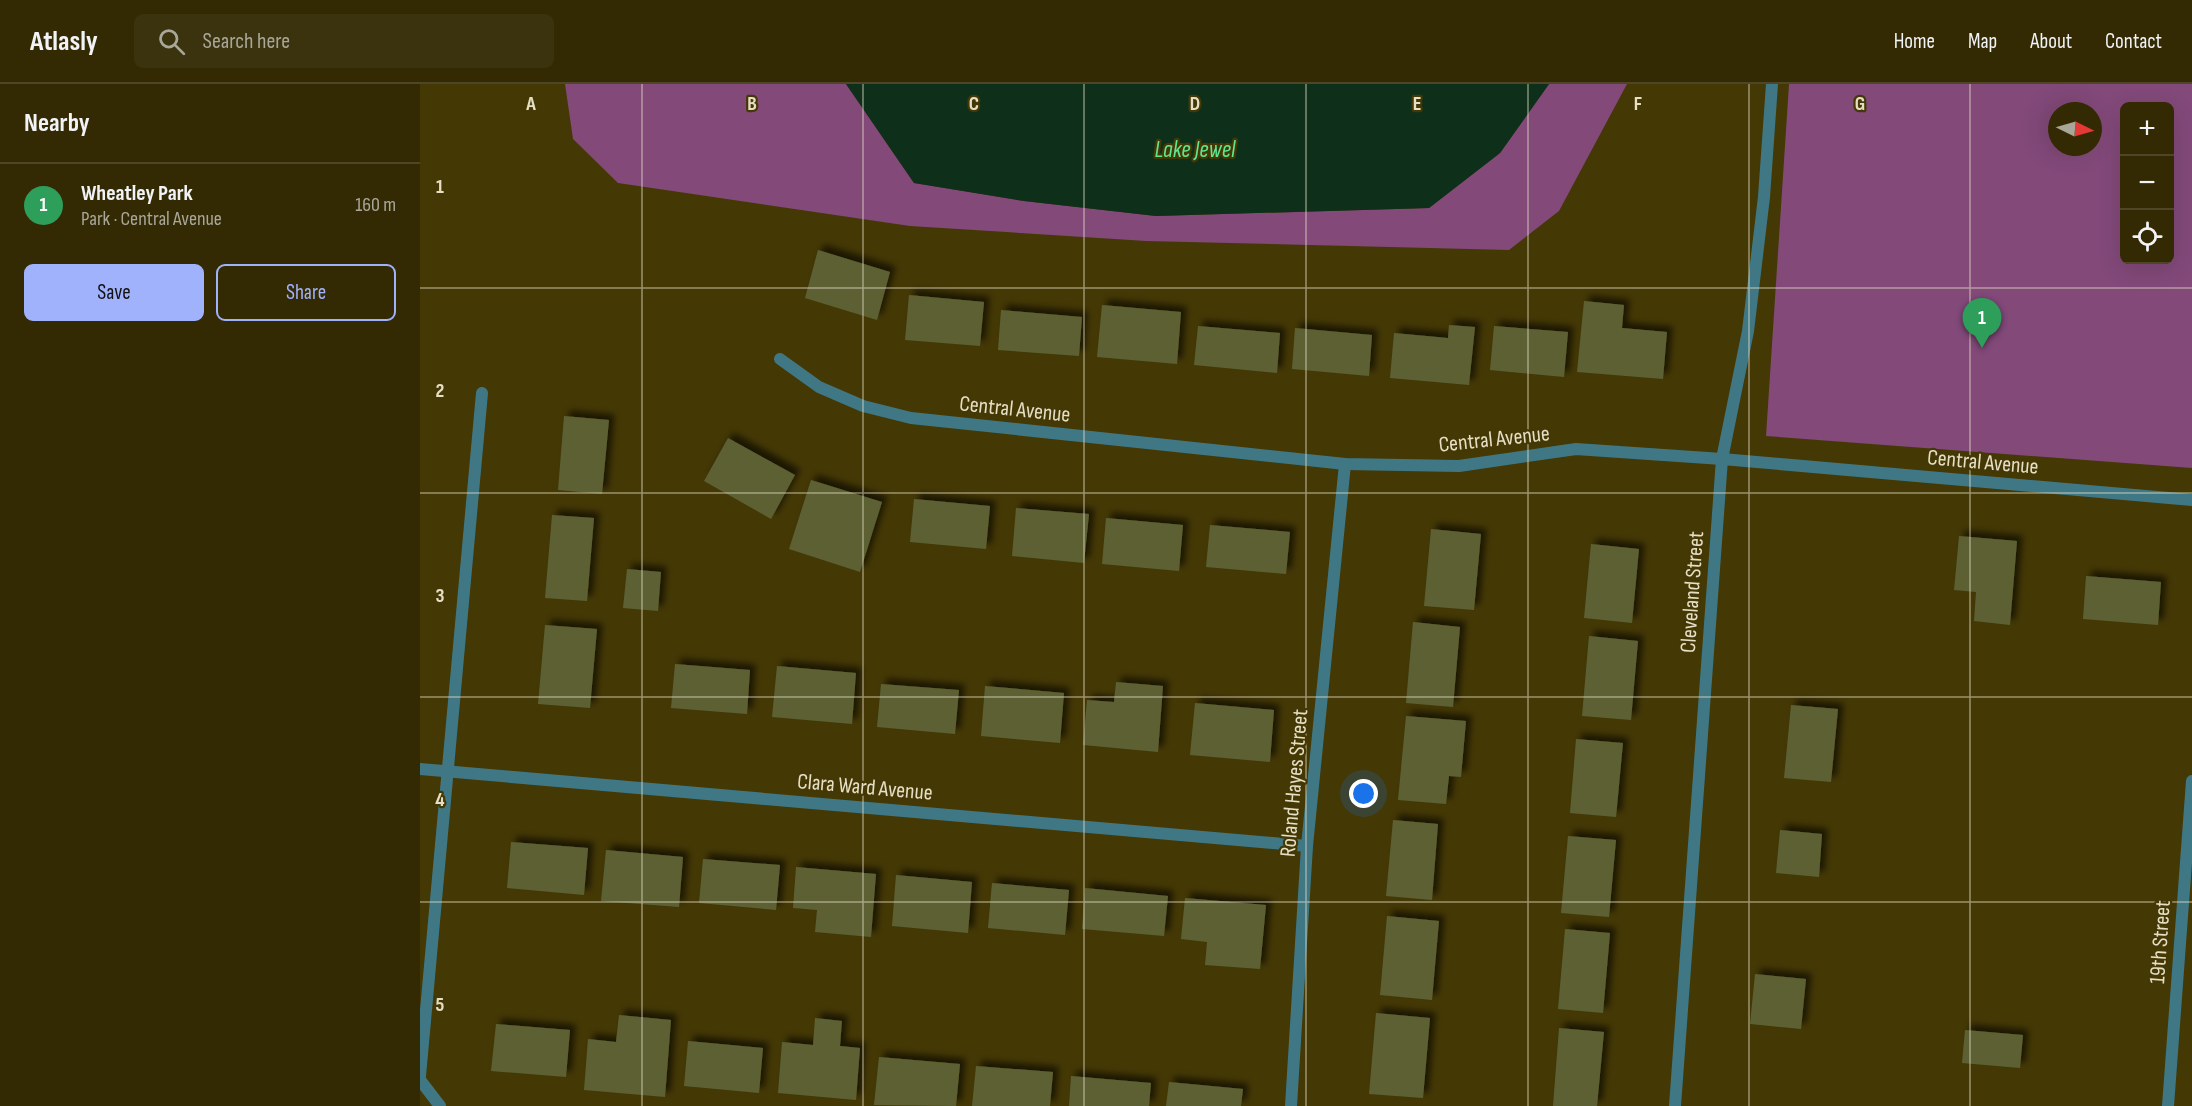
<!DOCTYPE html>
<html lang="en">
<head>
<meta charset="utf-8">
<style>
  body { margin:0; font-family:"Sofia Sans Condensed",sans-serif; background:#3b320e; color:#f1f3f6 }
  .controls { position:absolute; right:18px; top:18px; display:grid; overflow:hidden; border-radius:9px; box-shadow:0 6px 24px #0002 }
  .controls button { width:54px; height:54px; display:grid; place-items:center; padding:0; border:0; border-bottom:2px solid #4e4626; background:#332a04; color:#f1f3f6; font:30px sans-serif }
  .compass { position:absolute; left:1628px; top:18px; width:54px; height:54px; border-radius:50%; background:#332a04; box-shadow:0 6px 24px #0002; rotate:95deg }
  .you { position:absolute; left:944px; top:710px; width:21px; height:21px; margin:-15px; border:4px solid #fff; border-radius:50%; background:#1a73e8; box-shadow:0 0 0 9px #1a73e833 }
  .badge { display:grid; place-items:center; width:39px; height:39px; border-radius:50%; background:#a1b2fd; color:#fff; font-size:20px; font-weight:700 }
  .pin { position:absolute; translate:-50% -50px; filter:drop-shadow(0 2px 3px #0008) }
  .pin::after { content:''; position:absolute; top:32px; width:21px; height:18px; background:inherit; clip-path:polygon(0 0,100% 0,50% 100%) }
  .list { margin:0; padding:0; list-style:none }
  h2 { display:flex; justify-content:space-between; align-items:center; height:78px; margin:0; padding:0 24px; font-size:26px }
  h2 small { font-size:20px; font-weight:400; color:#a9a79a }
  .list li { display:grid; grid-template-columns:39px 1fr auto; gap:18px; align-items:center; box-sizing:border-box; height:84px; padding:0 24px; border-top:2px solid #4e4626 }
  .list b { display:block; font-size:22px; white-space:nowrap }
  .list p { margin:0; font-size:20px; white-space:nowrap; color:#a9a79a }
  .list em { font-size:20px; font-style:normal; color:#a9a79a }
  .actions { display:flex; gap:12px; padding:18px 24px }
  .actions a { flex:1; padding:14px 0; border:2px solid #a1b2fd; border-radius:9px; text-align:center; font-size:21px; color:#a1b2fd }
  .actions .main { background:#a1b2fd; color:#111 }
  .icon { flex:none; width:33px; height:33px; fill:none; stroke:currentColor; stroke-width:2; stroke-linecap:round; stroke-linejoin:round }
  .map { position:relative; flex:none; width:1772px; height:1022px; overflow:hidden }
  header { display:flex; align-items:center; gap:36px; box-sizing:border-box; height:84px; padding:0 30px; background:#332a04; border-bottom:2px solid #4e4626 }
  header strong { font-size:28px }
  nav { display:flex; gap:33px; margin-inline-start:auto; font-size:21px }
  .search { width:420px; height:54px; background:#3b320e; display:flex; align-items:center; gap:15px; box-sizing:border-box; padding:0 21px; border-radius:9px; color:#a9a79a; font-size:22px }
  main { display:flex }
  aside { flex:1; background:#332a04 }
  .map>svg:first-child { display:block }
  .green { fill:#824979; fill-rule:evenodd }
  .water { fill:#0e301b }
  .building { fill:#5c6133; filter:url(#shadow) }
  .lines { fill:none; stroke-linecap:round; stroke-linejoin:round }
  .street { stroke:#3f7884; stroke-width:12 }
  .grid { fill:none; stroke:#e6dfc6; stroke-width:1.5; stroke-opacity:0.55 }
  .labels { text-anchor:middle; stroke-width:4.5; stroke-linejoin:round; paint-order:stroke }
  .street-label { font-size:22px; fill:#e6dfc6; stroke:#443805 }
  .water-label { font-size:24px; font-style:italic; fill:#5de793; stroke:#443805 }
  .grid-label { font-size:20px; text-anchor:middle; font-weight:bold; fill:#e6dfc6; stroke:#443805; stroke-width:4.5; stroke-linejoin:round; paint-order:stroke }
</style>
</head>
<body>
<header>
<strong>Atlasly</strong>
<div class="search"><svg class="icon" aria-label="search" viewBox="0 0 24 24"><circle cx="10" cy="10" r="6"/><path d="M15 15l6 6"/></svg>Search here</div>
<nav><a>Home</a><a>Map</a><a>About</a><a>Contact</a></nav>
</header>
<main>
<aside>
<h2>Nearby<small></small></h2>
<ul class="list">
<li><span class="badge" style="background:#2e9e5b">1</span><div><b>Wheatley Park</b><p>Park · Central Avenue</p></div><em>160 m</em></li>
</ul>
<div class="actions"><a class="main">Save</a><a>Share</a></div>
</aside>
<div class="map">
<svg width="1772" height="1022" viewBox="0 0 1772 1022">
  <defs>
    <filter id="shadow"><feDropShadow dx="5.5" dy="-5.5" stdDeviation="3" flood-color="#0009"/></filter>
  </defs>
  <rect width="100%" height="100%" fill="#443805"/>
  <g class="green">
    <polygon points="145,0 426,0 494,99 604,117 736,132 1009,124 1080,69 1129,0 1207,0 1139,127 1089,166 726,157 490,142 198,99 153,55"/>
    <path d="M1369 0H1772V384L1346 352ZM1750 22V176H1704V22ZM1637 27H1673V63H1637Z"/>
  </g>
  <polygon class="water" points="426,0 1129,0 1080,69 1009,124 736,132 604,117 494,99"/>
  <g class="building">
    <polygon points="398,166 470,188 457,236 385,214"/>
    <polygon points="489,211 564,218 560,262 485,256"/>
    <polygon points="1164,217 1204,221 1202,244 1247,248 1243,295 1157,288"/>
    <polygon points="682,221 761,228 757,280 677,273"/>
    <polygon points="581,226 662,233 659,272 578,266"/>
    <polygon points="1029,241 1055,243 1049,301 970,294 974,249 1028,254"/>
    <polygon points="778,242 860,249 857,289 774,281"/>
    <polygon points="1074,242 1148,248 1144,293 1070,286"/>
    <polygon points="875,244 952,251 949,292 872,285"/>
    <polygon points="144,332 189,336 182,410 138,406"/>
    <polygon points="308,354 375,391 351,435 284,397"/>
    <polygon points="391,396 462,418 440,488 369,465"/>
    <polygon points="494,415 570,422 566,465 490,458"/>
    <polygon points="596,424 669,430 664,479 592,472"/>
    <polygon points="132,431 174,434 167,517 125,514"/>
    <polygon points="686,434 763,441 759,487 682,480"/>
    <polygon points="790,441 870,448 866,490 786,483"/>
    <polygon points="1011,445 1061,450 1054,526 1004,522"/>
    <polygon points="1539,452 1597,457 1590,541 1554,537 1556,508 1534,506"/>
    <polygon points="1171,460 1219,465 1212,539 1164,534"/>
    <polygon points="207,485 241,488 238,527 203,524"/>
    <polygon points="1666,492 1741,498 1738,541 1663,535"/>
    <polygon points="993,538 1040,543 1033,623 986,619"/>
    <polygon points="125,541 177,545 170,624 118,620"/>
    <polygon points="1169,552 1218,557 1211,636 1162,632"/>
    <polygon points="255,580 330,586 327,630 251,624"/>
    <polygon points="357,582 436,589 432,640 352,633"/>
    <polygon points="696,598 743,602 738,668 663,661 667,616 694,618"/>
    <polygon points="461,600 539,606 535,650 457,643"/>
    <polygon points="565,602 644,609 640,659 561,652"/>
    <polygon points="775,619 854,626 850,678 770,671"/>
    <polygon points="1371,621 1418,625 1411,698 1364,694"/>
    <polygon points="986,632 1046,637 1041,693 1029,692 1026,720 978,716"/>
    <polygon points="1156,655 1203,659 1196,733 1150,729"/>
    <polygon points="973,736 1018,740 1012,816 966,812"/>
    <polygon points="1360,746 1402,750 1399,793 1356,789"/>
    <polygon points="1148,752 1196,756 1189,833 1141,829"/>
    <polygon points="91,758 168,764 164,811 87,804"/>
    <polygon points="186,766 263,773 259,823 181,817"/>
    <polygon points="283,775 360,781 356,826 279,819"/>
    <polygon points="376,783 456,790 451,853 395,848 397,826 373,824"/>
    <polygon points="476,791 552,798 548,849 472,842"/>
    <polygon points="572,799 649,806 645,851 568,844"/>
    <polygon points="665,804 748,812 744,852 662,845"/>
    <polygon points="765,814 846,821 840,885 785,881 787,858 761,855"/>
    <polygon points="967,832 1019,837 1012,916 960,911"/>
    <polygon points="1145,845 1190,849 1183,929 1138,925"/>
    <polygon points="1335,890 1386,895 1381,945 1330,940"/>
    <polygon points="956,929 1010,934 1003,1014 949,1010"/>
    <polygon points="199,931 251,936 245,1013 164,1006 168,955 196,958"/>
    <polygon points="395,934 422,937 420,962 440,964 436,1016 358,1009 362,958 393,961"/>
    <polygon points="76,940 150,946 146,993 71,987"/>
    <polygon points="1139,944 1184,948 1177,1022 1133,1022"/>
    <polygon points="1545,946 1603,951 1600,984 1542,979"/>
    <polygon points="268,957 343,964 339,1009 264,1002"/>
    <polygon points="459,973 540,980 536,1022 454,1021"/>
    <polygon points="556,982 633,988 630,1022 552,1022"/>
    <polygon points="651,992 731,999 729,1022 649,1022"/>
    <polygon points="749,998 823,1005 821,1022 746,1022"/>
  </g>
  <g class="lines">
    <g class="street">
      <polyline points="360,275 399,303 443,322 491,334 925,380 1039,382 1156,365 1302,375 1772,416"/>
      <polyline points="0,685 887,762"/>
      <polyline points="0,992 62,309"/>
      <polyline points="0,996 20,1022"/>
      <polyline points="871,1022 887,762 925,380"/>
      <polyline points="1255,1022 1302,375 1328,247 1344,113 1352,0"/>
      <polyline points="1748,1022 1772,697"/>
    </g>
  </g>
  <path class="grid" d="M222 0V1022M443 0V1022M664 0V1022M886 0V1022M1108 0V1022M1329 0V1022M1550 0V1022M0 204H1772M0 409H1772M0 613H1772M0 818H1772"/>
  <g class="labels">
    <g class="street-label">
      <text transform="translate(595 324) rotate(6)" y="8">Central Avenue</text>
      <text transform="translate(1074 354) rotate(-6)" y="8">Central Avenue</text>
      <text transform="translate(1563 377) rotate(5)" y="8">Central Avenue</text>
      <text transform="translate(1271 508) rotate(-86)" y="8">Cleveland Street</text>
      <text transform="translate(873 699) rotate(-85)" y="8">Roland Hayes Street</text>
      <text transform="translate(445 702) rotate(5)" y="8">Clara Ward Avenue</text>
      <text transform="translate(1739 858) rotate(-86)" y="8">19th Street</text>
    </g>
    <g class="water-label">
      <text x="775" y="73">Lake Jewel</text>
    </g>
  </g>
  <g class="grid-label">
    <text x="111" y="26">A</text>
    <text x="332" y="26">B</text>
    <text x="554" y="26">C</text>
    <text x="775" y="26">D</text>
    <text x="997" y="26">E</text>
    <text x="1218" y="26">F</text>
    <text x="1440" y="26">G</text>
    <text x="20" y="109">1</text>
    <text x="20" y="313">2</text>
    <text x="20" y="518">3</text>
    <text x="20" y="722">4</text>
    <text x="20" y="927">5</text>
  </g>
</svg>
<div class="controls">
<button>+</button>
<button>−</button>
<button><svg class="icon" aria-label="locate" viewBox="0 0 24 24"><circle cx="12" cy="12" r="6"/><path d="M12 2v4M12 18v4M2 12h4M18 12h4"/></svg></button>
</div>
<svg class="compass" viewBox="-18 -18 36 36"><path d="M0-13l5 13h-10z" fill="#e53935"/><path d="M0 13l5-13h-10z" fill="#a9a79a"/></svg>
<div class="you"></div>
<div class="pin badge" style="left:1562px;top:264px;background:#2e9e5b">1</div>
</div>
</main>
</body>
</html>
